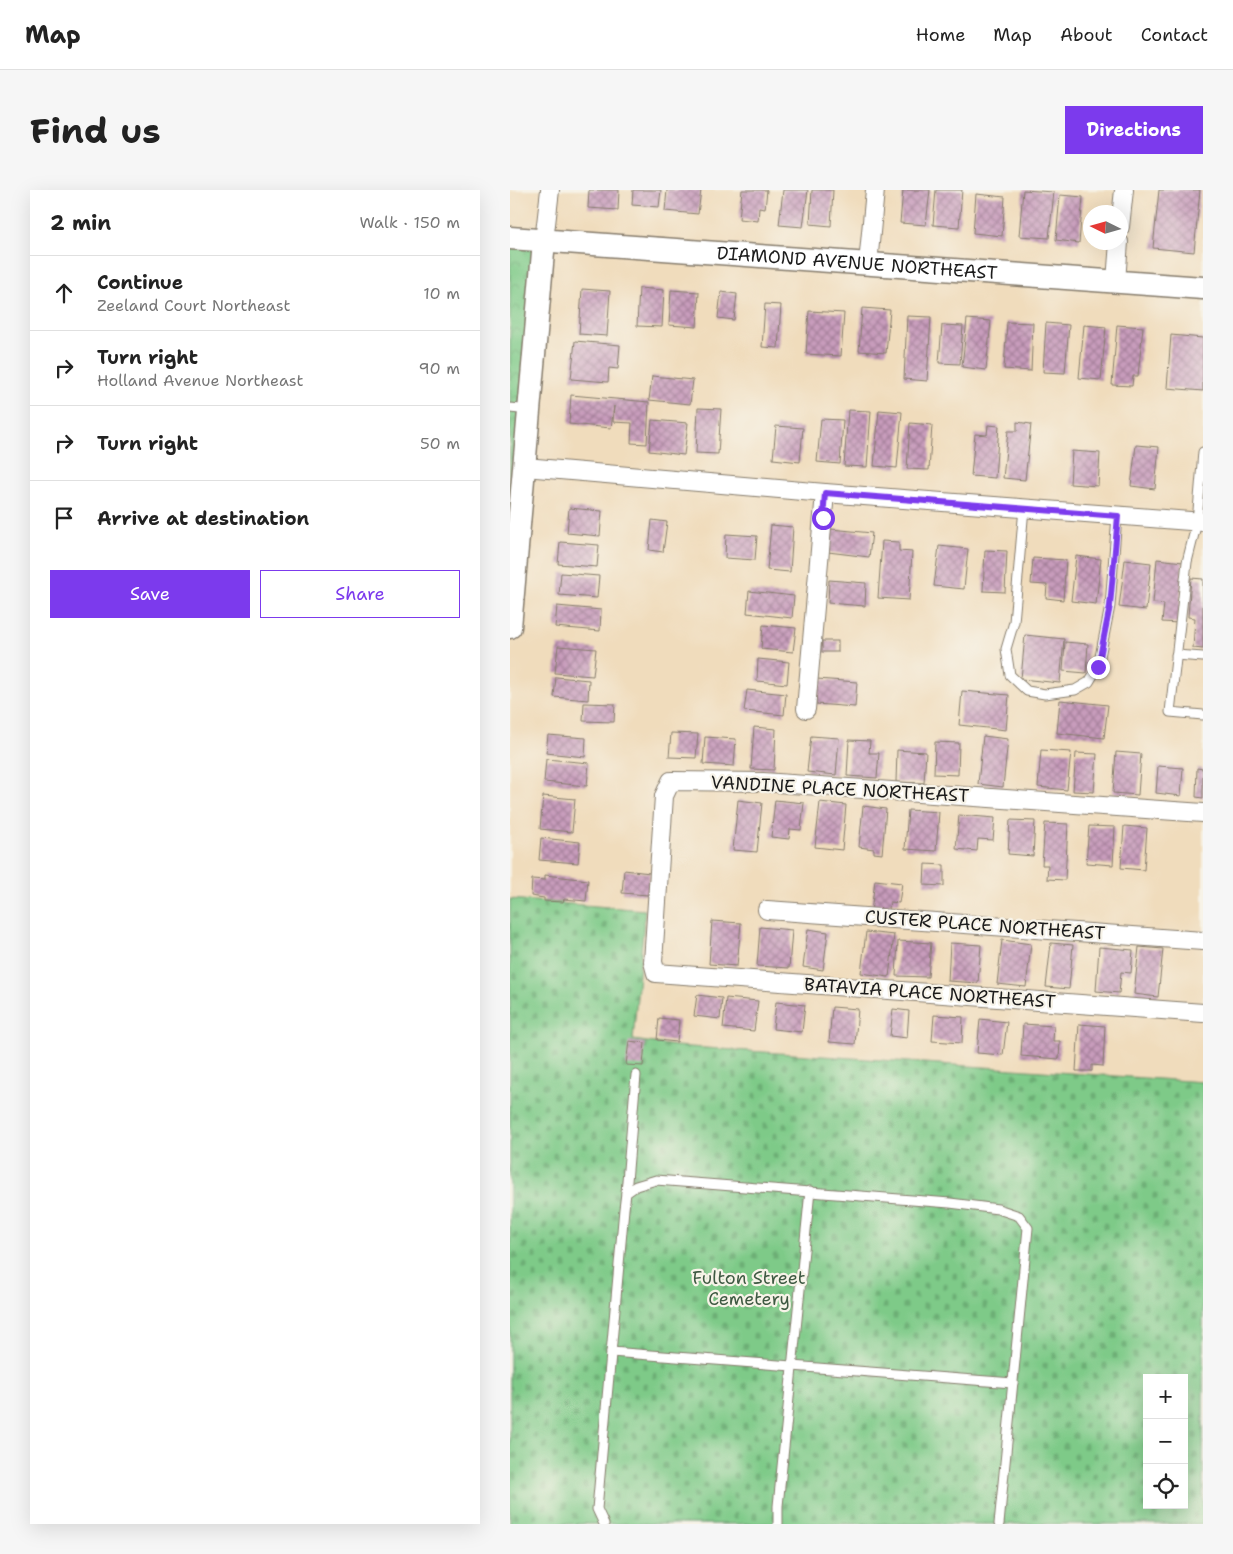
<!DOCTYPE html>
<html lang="en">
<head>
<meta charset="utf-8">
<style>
  body { margin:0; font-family:"Shantell Sans",sans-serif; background:#f6f6f6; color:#222 }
  .controls { position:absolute; right:15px; bottom:15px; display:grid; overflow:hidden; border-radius:0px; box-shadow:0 5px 20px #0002 }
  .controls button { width:45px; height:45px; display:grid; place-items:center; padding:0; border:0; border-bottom:1px solid #e0e0e0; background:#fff; color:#222; font:25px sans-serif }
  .compass { position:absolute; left:573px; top:15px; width:45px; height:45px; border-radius:50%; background:#fff; box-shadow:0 5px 20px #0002; rotate:275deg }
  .stop { position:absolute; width:15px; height:15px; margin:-11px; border:4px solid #7c3aed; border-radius:50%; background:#fff }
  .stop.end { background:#7c3aed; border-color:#fff; box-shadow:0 1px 5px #0008 }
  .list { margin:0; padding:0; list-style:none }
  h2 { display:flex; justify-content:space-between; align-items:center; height:65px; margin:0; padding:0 20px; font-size:21px }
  h2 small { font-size:16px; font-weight:400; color:#767676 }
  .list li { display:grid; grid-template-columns:32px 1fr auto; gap:15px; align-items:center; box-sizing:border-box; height:75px; padding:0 20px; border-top:1px solid #e0e0e0 }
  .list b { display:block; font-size:19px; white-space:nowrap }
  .list p { margin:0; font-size:16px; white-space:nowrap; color:#767676 }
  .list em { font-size:16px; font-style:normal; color:#767676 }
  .actions { display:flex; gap:10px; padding:15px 20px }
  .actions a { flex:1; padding:11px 0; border:1px solid #7c3aed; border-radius:0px; text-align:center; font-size:18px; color:#7c3aed }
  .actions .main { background:#7c3aed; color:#fff }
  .icon { flex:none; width:28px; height:28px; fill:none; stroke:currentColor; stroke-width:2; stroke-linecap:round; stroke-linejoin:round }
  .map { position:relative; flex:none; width:693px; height:1334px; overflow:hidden; border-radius:0px }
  header { display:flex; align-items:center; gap:30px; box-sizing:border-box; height:70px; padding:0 25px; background:#fff; border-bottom:1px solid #e0e0e0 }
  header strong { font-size:24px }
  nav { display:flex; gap:28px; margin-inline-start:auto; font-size:18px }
  .intro { display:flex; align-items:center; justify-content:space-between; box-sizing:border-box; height:120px; padding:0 30px }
  h1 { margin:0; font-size:35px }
  .button { padding:12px 22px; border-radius:0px; background:#7c3aed; color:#fff; font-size:18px; font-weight:700 }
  main { display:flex; gap:30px; padding:0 30px }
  aside { flex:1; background:#fff; border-radius:0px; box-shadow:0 5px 20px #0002 }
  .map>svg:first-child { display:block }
  .cemetery { fill:url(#cemetery-stones); stroke:#4d7352; fill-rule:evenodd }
  .park { fill:url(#park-crowns); stroke:#4d7352 }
  .building { fill:url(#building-cross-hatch) }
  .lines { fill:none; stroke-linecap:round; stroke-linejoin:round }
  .service-casing { stroke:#867c6c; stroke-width:11 }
  .minor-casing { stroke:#867c6c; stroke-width:20 }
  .tertiary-casing { stroke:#867c6c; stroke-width:25 }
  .service { stroke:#fff; stroke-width:9 }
  .minor { stroke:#fff; stroke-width:18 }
  .tertiary { stroke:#fff; stroke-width:22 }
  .route { stroke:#7c3aed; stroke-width:6 }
  .labels { text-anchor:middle; stroke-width:4.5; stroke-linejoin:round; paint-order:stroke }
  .street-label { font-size:18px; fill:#1c1c1c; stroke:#f7f3e8 }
  .park-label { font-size:18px; fill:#3e5942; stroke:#f7f3e8 }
</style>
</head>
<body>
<header>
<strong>Map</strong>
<nav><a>Home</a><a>Map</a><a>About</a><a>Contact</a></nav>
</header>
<div class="intro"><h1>Find us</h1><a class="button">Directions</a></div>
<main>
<aside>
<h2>2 min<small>Walk · 150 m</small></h2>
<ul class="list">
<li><svg class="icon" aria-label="ahead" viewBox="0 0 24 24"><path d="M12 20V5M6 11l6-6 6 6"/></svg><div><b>Continue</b><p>Zeeland Court Northeast</p></div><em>10 m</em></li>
<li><svg class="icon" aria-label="right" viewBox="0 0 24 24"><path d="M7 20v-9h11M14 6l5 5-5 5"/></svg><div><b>Turn right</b><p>Holland Avenue Northeast</p></div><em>90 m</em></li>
<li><svg class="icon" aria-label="right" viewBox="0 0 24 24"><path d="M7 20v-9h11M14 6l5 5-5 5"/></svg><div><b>Turn right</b></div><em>50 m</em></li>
<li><svg class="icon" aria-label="arrive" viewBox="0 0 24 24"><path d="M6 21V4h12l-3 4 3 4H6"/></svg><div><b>Arrive at destination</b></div></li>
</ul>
<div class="actions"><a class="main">Save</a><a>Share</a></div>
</aside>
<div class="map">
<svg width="693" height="1334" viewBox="0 0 693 1334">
  <defs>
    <pattern id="cemetery-stones" width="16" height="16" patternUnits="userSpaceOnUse" patternTransform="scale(1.25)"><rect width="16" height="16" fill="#7eca88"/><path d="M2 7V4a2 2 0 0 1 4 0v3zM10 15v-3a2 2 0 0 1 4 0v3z" fill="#6cad75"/></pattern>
    <pattern id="park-crowns" width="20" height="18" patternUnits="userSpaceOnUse" patternTransform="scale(1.25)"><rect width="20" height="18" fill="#7eca88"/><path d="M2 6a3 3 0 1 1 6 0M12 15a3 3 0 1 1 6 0" fill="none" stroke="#6cad75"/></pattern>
    <pattern id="building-cross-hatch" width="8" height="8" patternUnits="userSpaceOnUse" patternTransform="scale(1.25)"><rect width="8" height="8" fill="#c89cbc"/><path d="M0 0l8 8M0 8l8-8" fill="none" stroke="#a27e98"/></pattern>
  </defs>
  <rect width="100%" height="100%" fill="#f7f3e8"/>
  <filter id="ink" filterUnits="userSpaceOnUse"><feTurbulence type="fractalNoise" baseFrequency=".02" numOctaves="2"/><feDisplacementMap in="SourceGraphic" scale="10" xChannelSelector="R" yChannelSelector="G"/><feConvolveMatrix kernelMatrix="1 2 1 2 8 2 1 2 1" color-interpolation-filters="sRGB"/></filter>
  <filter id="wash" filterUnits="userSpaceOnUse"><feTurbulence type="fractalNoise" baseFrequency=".0096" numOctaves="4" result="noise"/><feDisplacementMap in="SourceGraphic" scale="20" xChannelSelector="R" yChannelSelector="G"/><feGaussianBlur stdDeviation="1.12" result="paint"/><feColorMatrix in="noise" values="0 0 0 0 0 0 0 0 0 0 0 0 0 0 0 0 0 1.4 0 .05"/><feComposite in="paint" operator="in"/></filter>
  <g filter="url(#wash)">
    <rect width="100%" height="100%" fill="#f0dcbc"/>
    <path class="cemetery" d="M0 709 135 720 123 850 166 856 693 892V1334H0ZM637 1188H674V1315H637Z"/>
    <polygon class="park" points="0,48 34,51 0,437"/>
    <g id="blocks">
      <g class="building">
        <polygon points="79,0 109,0 108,20 78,18"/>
        <polygon points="123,0 151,0 149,17 122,15"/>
        <polygon points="157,0 191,0 188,24 155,21"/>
        <polygon points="232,0 257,0 255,19 249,18 248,31 229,29"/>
        <polygon points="273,0 298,0 293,37 269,35"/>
        <polygon points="302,0 323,0 321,36 300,34"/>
        <polygon points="393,0 420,0 416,35 390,33"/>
        <polygon points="426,0 452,0 449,37 423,35"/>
        <polygon points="513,0 544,2 539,48 509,46"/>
        <polygon points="649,0 690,0 684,62 643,58"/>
        <polygon points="466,4 495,7 492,46 463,43"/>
        <polygon points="550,5 573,7 569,53 546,50"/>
        <polygon points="129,98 154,100 152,137 127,136"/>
        <polygon points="72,99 100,101 97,146 69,144"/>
        <polygon points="161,100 189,102 187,137 159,135"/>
        <polygon points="211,102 227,104 224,130 208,128"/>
        <polygon points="255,114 271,115 268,158 252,157"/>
        <polygon points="352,118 380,120 376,163 349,161"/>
        <polygon points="299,121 334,123 331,166 296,164"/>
        <polygon points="397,126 421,127 417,191 394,189"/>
        <polygon points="457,129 481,131 476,180 452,177"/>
        <polygon points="497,132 523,133 521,181 494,179"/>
        <polygon points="536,133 559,135 555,183 533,182"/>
        <polygon points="432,135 453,136 450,174 429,173"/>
        <polygon points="574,135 596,137 591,190 569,188"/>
        <polygon points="607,135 633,137 628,186 623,186 622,196 602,195"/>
        <polygon points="661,145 693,148 693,201 657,198"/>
        <polygon points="65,151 110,155 108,179 99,178 98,192 61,189"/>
        <polygon points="142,186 183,190 180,214 139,210"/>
        <polygon points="61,205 139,212 137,254 121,253 122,233 103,232 104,216 101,238 59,234"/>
        <polygon points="188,218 211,219 208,264 186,263"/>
        <polygon points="338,220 361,221 357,277 334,276"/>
        <polygon points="369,220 392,222 387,278 364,276"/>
        <polygon points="311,229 333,230 330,274 307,272"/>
        <polygon points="142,230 178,233 174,265 139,261"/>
        <polygon points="507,232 521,234 515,290 493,288 498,241 507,241"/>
        <polygon points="400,233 422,235 419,280 397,279"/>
        <polygon points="478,235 489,236 485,288 461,286 465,244 477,245"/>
        <polygon points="266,236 293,238 290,272 263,269"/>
        <polygon points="626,255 649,257 645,299 621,296"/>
        <polygon points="562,261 590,263 588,296 560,294"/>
        <polygon points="59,318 92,321 90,346 57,343"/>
        <polygon points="142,330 157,332 153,362 139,360"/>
        <polygon points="261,335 283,337 280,382 257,380"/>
        <polygon points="321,339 362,343 359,367 318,362"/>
        <polygon points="216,344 247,346 245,370 215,368"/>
        <polygon points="372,351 389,352 389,361 402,362 399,410 368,408"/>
        <polygon points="50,352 89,355 87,377 48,374"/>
        <polygon points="429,356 458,359 454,399 424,396"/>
        <polygon points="475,360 497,361 495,402 473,401"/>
        <polygon points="566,366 591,369 586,414 561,411"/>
        <polygon points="523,368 556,370 553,410 536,408 537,395 521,394"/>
        <polygon points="647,369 673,372 669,433 652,432 654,414 643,413"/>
        <polygon points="615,370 641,373 636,420 609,417"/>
        <polygon points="51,383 89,386 87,408 49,405"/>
        <polygon points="681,388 693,389 693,459 683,458 685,428 678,427"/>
        <polygon points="319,390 356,393 355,416 318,413"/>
        <polygon points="239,401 284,406 282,428 237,423"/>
        <polygon points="47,416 91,420 90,441 45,437"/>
        <polygon points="253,435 286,438 283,462 251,459"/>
        <polygon points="515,445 554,449 550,493 511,489"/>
        <rect x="312" y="451" width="16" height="11"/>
        <polygon points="555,452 578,454 576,483 553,481"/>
        <polygon points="48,456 86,459 83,486 45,483"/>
        <polygon points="248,469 279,472 277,494 247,491"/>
        <polygon points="46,487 79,490 78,510 44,507"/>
        <polygon points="307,489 347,492 345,517 306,514"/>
        <polygon points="237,500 276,504 274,525 234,521"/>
        <polygon points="452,501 499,505 496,540 449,535"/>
        <polygon points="550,510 598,515 594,548 547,543"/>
        <polygon points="74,513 105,514 104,532 73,531"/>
        <polygon points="244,537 266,539 264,580 241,579"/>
        <polygon points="161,543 188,544 186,568 159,567"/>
        <polygon points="38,545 76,548 75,567 36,563"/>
        <polygon points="301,546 329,548 326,585 297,582"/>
        <polygon points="473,546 498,549 493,597 468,594"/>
        <polygon points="195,547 226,549 224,576 193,574"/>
        <polygon points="339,550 360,551 359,563 369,563 367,588 337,586"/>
        <polygon points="425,552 449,553 448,585 424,584"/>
        <polygon points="387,560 416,562 414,593 386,592"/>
        <polygon points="531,560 561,562 557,600 528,597"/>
        <polygon points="606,562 631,564 628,605 603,603"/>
        <polygon points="566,563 587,564 584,602 563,601"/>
        <polygon points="36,569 79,573 77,596 34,592"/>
        <polygon points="648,576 673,578 671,606 646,603"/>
        <polygon points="687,578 693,579 693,608 686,607"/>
        <polygon points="33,606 65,609 62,642 30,639"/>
        <polygon points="228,610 252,613 247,662 223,660"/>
        <polygon points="265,610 294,613 291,640 280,639 279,649 261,647"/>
        <polygon points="310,612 336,615 332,660 305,657"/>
        <polygon points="353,616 376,619 372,664 364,663 364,659 349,657"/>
        <polygon points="398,620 429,622 426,661 395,659"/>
        <polygon points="449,625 485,628 483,650 468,649 467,661 446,659"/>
        <polygon points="500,630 525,631 523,666 498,664"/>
        <polygon points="535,633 558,634 555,690 537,689 538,675 532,675"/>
        <polygon points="579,636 605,637 603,675 576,673"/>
        <polygon points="614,636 637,638 634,680 611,678"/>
        <polygon points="31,648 70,652 68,673 29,670"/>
        <polygon points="415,674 434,675 434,696 414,695"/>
        <polygon points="114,680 140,683 138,705 112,703"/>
        <polygon points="35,685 78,690 76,711 54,709 53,712 34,711 34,708 21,706 22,689 35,690"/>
        <polygon points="365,690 392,693 389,713 380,712 378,724 361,722"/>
        <polygon points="202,731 231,733 227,776 199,774"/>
        <polygon points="250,737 282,740 279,778 247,776"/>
        <polygon points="298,739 318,742 313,780 293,777"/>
        <polygon points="356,742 384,745 379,787 351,783"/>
        <polygon points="492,750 521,754 516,797 487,794"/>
        <polygon points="388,751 421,753 418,787 386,786"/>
        <polygon points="440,753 471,755 468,793 438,791"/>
        <polygon points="541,753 563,755 559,799 536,797"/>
        <polygon points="589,757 623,760 621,783 611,782 609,803 586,801"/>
        <polygon points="629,757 653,759 648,807 624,804"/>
        <polygon points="187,805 212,808 210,829 184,826"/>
        <polygon points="216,808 248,811 244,841 213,838"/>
        <polygon points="266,812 295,815 292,842 263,839"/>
        <polygon points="322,817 348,819 345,854 319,852"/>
        <polygon points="383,819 399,821 397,848 380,846"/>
        <polygon points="424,825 453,827 452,853 422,851"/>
        <polygon points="149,828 169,830 167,852 147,850"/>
        <polygon points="470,829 497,832 493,865 467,863"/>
        <polygon points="513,834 544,836 543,851 550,851 549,869 511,866"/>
        <polygon points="569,834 595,836 593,876 582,875 582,881 566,881"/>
        <polygon points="119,851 135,853 133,876 116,875"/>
      </g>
    </g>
  </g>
  <g filter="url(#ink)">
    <use href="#blocks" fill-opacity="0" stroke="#867c6c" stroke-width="1"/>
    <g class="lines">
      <g class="service-casing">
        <g id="service">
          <polyline points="0,218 20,220"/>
          <polyline points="693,262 687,332 677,372 660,522 693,525"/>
          <polyline points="514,318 504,432 496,459 500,485 517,501 535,504 565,500 579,492 588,477 600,416 607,326"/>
          <polyline points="666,465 693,467"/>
          <polyline points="116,1003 126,885"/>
          <polyline points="101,1162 503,1193"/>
          <polyline points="94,1334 87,1319 114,1019 116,1003 126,996 146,990 440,1013 488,1019 509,1026 518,1038 489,1334"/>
          <polyline points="268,1334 268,1316 300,1001"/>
        </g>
      </g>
      <g class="minor-casing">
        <g id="minor">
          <polyline points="610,37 614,0"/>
          <polyline points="34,51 40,0"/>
          <polyline points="358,74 365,0"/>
          <polyline points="606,91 609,52"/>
          <polyline points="15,277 315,303 693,332"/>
          <polyline points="296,519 315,303"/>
          <polyline points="693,623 253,592 161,591 154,606 143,772 146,783 693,823"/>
          <polyline points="257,720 693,751"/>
        </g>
      </g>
      <g class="tertiary-casing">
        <g id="tertiary">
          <path id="s1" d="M0 48 693 98"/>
          <polyline points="0,437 34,51"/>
        </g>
      </g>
      <use href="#service" class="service"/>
      <use href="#minor" class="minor"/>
      <use href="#tertiary" class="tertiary"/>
    </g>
  </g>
  <g class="lines" filter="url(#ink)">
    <polyline class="route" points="313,328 315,303 608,326 600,416 588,477"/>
  </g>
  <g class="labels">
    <g class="street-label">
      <text dy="6" stroke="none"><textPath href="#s1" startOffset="348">DIAMOND AVENUE NORTHEAST</textPath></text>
      <text transform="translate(330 599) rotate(3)" y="6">VANDINE PLACE NORTHEAST</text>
      <text transform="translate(475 735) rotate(4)" y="6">CUSTER PLACE NORTHEAST</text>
      <text transform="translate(420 803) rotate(4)" y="6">BATAVIA PLACE NORTHEAST</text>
    </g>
    <g class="park-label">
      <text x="239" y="1094">Fulton Street<tspan x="239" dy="21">Cemetery</tspan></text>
    </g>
  </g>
</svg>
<div class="controls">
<button>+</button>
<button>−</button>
<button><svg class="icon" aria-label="locate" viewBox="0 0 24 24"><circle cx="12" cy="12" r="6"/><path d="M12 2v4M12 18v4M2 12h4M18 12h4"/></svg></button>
</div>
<svg class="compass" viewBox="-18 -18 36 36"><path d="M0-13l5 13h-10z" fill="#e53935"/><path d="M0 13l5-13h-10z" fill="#767676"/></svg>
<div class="stop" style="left:313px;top:328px"></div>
<div class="stop end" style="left:588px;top:477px"></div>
</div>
</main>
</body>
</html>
